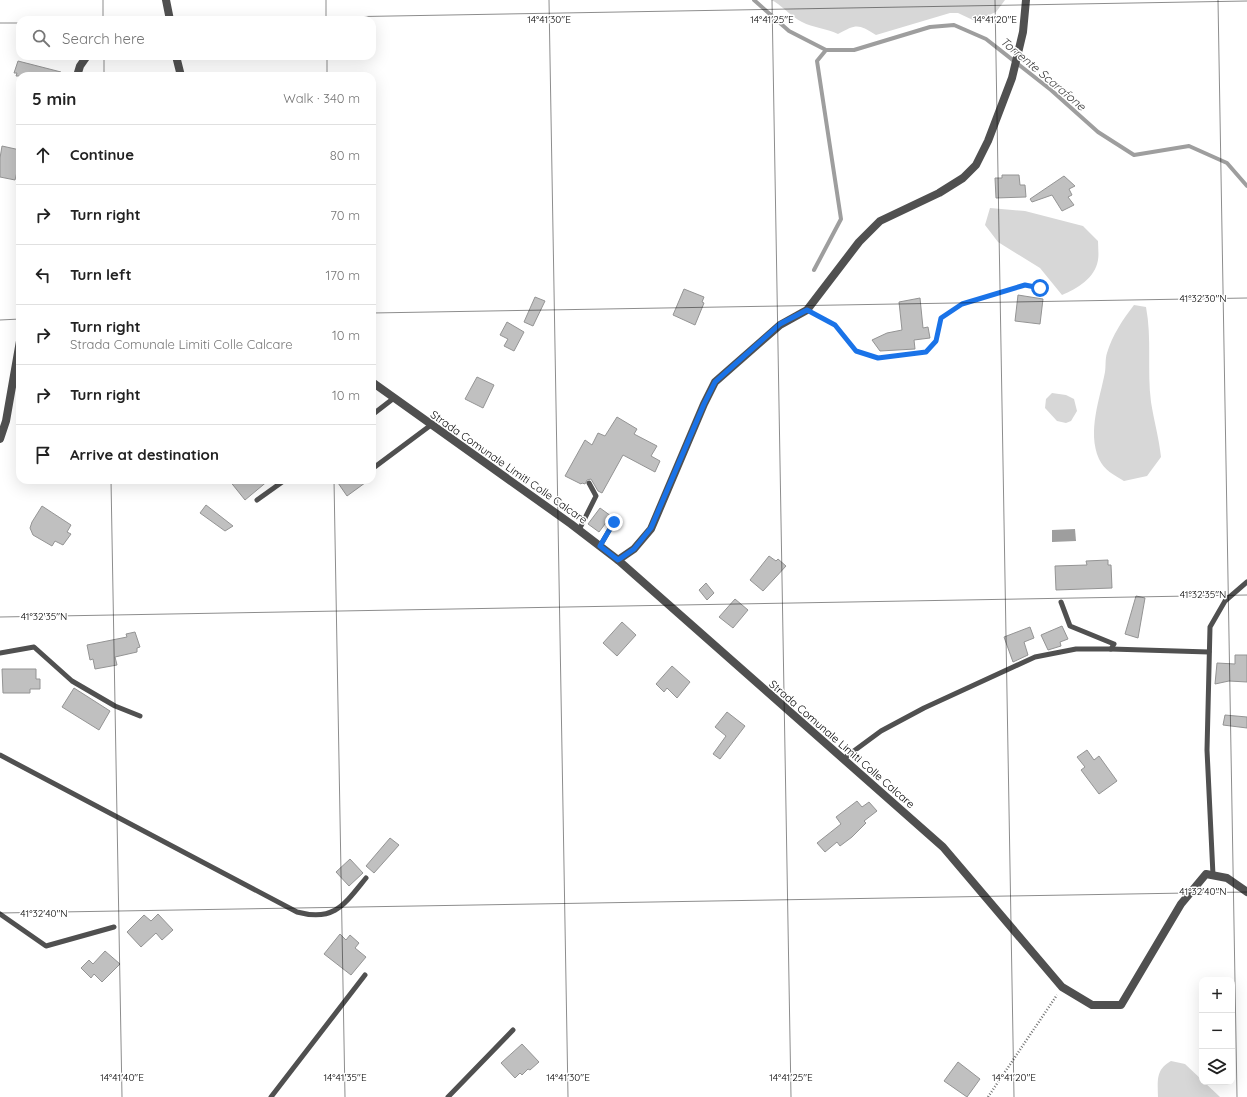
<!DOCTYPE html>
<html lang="en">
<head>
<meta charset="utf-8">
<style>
  body { margin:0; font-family:Quicksand,sans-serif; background:#f2f2f2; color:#222 }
  .controls { position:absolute; right:12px; bottom:12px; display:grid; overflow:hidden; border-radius:8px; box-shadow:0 4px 16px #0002 }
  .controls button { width:36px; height:36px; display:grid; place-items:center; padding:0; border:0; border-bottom:1px solid #e0e0e0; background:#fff; color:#222; font:20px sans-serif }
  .stop { position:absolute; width:12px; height:12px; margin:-9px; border:3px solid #1a73e8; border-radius:50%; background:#fff }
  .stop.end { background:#1a73e8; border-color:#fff; box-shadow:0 1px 4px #0008 }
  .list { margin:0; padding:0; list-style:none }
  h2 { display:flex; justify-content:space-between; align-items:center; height:52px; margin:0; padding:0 16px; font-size:17px }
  h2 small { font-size:13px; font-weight:400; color:#767676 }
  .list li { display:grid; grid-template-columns:26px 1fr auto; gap:12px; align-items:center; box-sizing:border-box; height:60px; padding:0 16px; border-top:1px solid #e0e0e0 }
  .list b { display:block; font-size:15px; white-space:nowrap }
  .list p { margin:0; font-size:13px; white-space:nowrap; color:#767676 }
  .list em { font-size:13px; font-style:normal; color:#767676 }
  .icon { flex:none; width:22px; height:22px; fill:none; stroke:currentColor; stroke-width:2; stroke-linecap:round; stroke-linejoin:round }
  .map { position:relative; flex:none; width:1247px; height:1097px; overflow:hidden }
  .search { position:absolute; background:#fff; box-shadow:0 4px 16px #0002; left:16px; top:16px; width:360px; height:44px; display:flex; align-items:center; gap:10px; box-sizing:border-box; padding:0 14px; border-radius:12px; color:#767676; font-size:15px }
  .panel { position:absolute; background:#fff; box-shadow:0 4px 16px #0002; left:16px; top:72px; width:360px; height:412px; border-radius:12px }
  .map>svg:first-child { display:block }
  .green { fill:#d7d7d7 }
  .water { fill:#9e9e9e }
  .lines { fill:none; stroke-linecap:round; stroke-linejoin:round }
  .stream { stroke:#9e9e9e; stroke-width:4 }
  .building { fill:#c0c0c0; stroke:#949494 }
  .path { stroke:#727272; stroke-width:2.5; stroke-dasharray:1 2; stroke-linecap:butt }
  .lane { stroke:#505050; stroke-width:5 }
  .street { stroke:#505050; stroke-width:8 }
  .route { stroke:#1a73e8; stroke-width:5 }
  .ticks { fill:none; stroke:#000; stroke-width:1; stroke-opacity:0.45 }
  .labels { text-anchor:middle; stroke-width:3; stroke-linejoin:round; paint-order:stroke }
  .street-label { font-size:11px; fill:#000; stroke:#fff }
  .water-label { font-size:12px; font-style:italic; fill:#3f3f3f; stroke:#fff }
  .ticks-label { font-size:10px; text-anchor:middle; fill:#000; stroke:#fff; stroke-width:3; stroke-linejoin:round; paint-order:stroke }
</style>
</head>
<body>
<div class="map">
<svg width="1247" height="1097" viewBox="0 0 1247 1097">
  <rect width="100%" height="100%" fill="#fff"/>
  <g class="green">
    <path d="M771 0H1005L996 12 975 21 958 13H950L876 35C858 24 857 24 838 34 826 28 813 28 802 22 790 16 781 4 771 0Z"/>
    <path d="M990 208 1025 211 1083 226 1098 241C1098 247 1099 254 1098 260 1095 278 1077 289 1062 295L1040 268 998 242 985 225Z"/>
    <path d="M1134 305 1146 307C1152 338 1147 371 1151 402 1154 421 1159 438 1161 457L1147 476 1124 481C1114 475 1104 470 1099 459 1087 431 1100 399 1105 372 1106 366 1105 359 1107 353 1112 336 1123 319 1134 305Z"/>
    <polygon points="1052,393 1066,395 1074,399 1077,411 1071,421 1066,423 1057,421 1045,408 1046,399"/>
    <path d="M1171 1061 1185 1064 1220 1097H1158C1158 1081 1155 1070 1171 1061Z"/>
  </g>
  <polygon class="water" points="1075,529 1076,541 1052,542 1052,530"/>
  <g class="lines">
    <g class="stream">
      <polyline points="754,0 789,31 826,50 854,50 930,27 954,25 986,39 1051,90 1098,132 1134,155 1189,146 1227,163 1247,186"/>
      <polyline points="814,270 841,219 817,61 826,50"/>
    </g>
  </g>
  <g class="building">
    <polygon points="18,61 61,72 61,76 16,76 17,73 14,73"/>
    <polygon points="2,146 20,150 20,160 15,180 0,177 0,158"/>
    <polygon points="1002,175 1019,175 1020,185 1025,185 1026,197 996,198 995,178 1002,178"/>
    <polygon points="1064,176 1075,186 1069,189 1072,195 1068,197 1074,205 1062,211 1052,195 1032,202 1030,199"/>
    <polygon points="684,289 704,297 702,302 704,303 695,325 673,315"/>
    <polygon points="1018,295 1043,299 1040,324 1015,321"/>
    <polygon points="535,297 545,301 533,326 524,322"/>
    <polygon points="920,298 923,328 928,327 930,338 914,340 915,349 880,351 872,340 887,333 902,330 899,302"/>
    <polygon points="507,322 524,332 514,351 504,346 508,339 500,335"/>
    <polygon points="477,377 494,385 483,408 465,399"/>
    <polygon points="617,417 637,429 634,434 657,446 651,456 660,461 655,472 623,455 602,493 598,491 591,479 587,480 585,484 582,483 581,484 565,476 585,440 592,445 598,433 605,436"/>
    <polygon points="229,480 269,480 245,500"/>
    <polygon points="336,480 369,480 347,496"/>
    <polygon points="206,505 233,526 225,531 200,513"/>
    <polygon points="42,506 71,525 67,532 71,534 63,545 55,541 52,546 33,535 30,528 32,522"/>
    <polygon points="600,508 611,516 599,532 588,524"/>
    <polygon points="769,556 776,561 778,559 786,566 763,591 750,580"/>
    <polygon points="1108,560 1108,565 1111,565 1112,588 1056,590 1055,566 1087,565 1086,561"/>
    <polygon points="706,583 714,593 707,600 699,590"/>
    <polygon points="1136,596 1145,598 1138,638 1125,634"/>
    <polygon points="735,599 748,610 733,628 719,617"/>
    <polygon points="622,622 636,635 617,656 603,643"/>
    <polygon points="1062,626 1068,639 1060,642 1061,646 1048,650 1041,635"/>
    <polygon points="1030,627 1034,638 1024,642 1028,655 1013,662 1004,637"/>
    <polygon points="135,632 140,647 137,648 137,652 115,657 117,665 95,669 93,659 90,660 87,645 127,637 126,634"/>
    <polygon points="1235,655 1247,655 1247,682 1229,681 1215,684 1217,663 1235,664"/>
    <polygon points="672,666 690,682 677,698 667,688 664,692 656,684"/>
    <polygon points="2,669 36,669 36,679 40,679 40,689 30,689 30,693 3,693"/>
    <polygon points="74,688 110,711 99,730 62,707"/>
    <polygon points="727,712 745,726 720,759 713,754 726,736 715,727"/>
    <polygon points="1225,715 1247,717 1247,728 1223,725"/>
    <polygon points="1087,750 1094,760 1099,756 1117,781 1099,794 1081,770 1085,767 1077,757"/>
    <polygon points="857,801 862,807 869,802 877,811 864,821 866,823 852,837 840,846 837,842 825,852 817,843 841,824 836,817"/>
    <polygon points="390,838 399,845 374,873 366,866"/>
    <polygon points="350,859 363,873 349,886 336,872"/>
    <polygon points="158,914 173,930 162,940 156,933 141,947 127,932 144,915 151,921"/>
    <polygon points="340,934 346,940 350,935 359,943 355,948 366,957 351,975 324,954"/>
    <polygon points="105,951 120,964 102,982 94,974 91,978 81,968 89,960 93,964"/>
    <polygon points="522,1044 539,1062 530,1070 528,1069 522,1075 520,1073 515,1078 501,1063"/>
    <polygon points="958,1062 980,1079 967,1097 944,1081"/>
  </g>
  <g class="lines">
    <g class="path">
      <polyline points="815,314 835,325 856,351 878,358 925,352 936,341 941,319 962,304 1025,285 1040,288"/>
      <polyline points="988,1097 1057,995"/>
    </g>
    <g class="lane">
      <polyline points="372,415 394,398"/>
      <polyline points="372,469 431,425"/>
      <polyline points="257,500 285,480"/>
      <polyline points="579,530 596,496 589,483"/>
      <polyline points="600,546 614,522"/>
      <polyline points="1111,649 1209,652"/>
      <polyline points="0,653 34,647 72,681 115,706 140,716"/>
      <path d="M0 755 297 912C334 922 344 905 366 878"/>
      <polyline points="843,759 881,731 924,708 1035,657 1076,649 1111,649 1114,644 1070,626 1061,602"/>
      <polyline points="1213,875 1207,750 1210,627 1225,601 1247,582"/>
      <polyline points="0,914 46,946 114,927"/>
      <polyline points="271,1097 365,975"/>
      <polyline points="448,1097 513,1030"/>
    </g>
    <g class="street">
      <polyline points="166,0 170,20"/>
      <polyline points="125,20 127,20"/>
      <polyline points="176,56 181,76"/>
      <polyline points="77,76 80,66 87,56"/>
      <polyline points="372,382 571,524 618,560 943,847 1062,987 1092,1005 1121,1005 1181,904 1206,874 1227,878 1247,892"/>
      <polyline points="0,439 6,421 20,341"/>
      <polyline points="618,560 634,549 651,529 704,404 715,382 780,325 807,310 859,242 880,221 939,193 963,178 976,165 988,141 1012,78 1023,32 1026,0"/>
    </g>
  </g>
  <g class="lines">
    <polyline class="route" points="614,522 600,546 618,560 634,549 651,528 704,404 715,382 780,324 807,310 835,325 856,351 878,358 926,352 936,341 941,318 962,304 1025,285 1040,288"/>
  </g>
  <path class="ticks" d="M103 0V20M326 0V20M549 0 568 1097M772 0 791 1097M995 0 1014 1097M1218 0 1237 1097M164 20 1247 1M0 23H20M104 56V76M327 56V76M372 313 1247 298M0 320 20 319M111 480 122 1097M334 480 345 1097M0 617 1247 595M0 913 1247 892"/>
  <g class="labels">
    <g class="street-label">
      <text transform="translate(509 467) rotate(35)" y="4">Strada Comunale Limiti Colle Calcare</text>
      <text transform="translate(842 744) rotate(41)" y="4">Strada Comunale Limiti Colle Calcare</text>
    </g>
    <g class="water-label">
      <text transform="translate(1043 74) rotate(40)" y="4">Torrente Scarafone</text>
    </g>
  </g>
  <g class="ticks-label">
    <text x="549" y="23">14°41'30"E</text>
    <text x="772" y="23">14°41'25"E</text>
    <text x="995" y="23">14°41'20"E</text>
    <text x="1203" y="302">41°32'30"N</text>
    <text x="1203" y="598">41°32'35"N</text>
    <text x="44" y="620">41°32'35"N</text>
    <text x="1203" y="895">41°32'40"N</text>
    <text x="44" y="917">41°32'40"N</text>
    <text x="122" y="1081">14°41'40"E</text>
    <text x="345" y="1081">14°41'35"E</text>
    <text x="568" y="1081">14°41'30"E</text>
    <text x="791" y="1081">14°41'25"E</text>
    <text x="1014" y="1081">14°41'20"E</text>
  </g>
</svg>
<div class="controls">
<button>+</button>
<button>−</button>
<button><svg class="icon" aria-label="layers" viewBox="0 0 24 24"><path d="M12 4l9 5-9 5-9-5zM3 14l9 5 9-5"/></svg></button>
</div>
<div class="stop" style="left:1040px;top:288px"></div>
<div class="stop end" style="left:614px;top:522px"></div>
<div class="search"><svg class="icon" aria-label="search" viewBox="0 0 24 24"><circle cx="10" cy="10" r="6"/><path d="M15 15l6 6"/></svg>Search here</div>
<section class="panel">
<h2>5 min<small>Walk · 340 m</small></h2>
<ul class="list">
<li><svg class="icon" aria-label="ahead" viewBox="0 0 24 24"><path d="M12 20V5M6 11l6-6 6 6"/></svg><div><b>Continue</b></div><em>80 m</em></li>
<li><svg class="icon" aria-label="right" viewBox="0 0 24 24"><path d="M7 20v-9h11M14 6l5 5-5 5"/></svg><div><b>Turn right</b></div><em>70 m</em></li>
<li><svg class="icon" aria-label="left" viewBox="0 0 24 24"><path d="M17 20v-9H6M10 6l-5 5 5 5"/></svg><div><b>Turn left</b></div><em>170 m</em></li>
<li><svg class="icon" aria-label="right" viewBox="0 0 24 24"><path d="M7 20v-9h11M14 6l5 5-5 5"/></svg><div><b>Turn right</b><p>Strada Comunale Limiti Colle Calcare</p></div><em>10 m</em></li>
<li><svg class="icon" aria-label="right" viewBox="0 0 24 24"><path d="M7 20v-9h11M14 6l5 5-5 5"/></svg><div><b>Turn right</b></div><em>10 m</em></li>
<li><svg class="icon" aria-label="arrive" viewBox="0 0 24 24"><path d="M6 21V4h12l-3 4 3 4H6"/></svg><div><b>Arrive at destination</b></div></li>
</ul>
</section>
</div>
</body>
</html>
